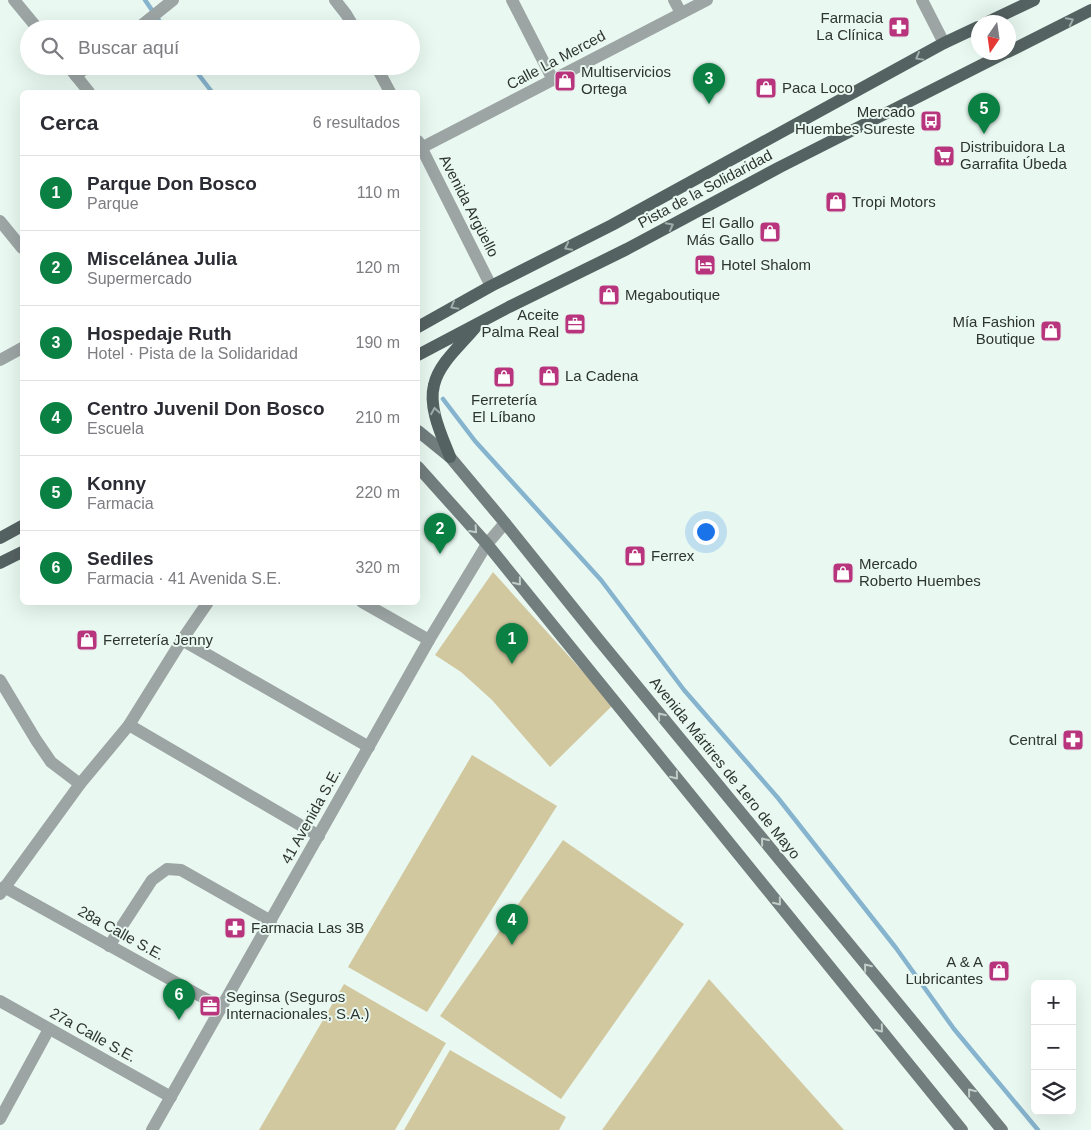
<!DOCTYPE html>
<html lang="es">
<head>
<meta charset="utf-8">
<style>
  body { margin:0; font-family:Arial,sans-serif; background:#f2f2f3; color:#2b2b33 }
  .controls { position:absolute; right:15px; bottom:15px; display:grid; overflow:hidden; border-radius:8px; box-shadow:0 5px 20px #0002 }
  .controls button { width:45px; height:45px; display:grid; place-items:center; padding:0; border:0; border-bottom:1px solid #e1e1e2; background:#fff; color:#2b2b33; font:25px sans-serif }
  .compass { position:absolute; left:971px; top:15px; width:45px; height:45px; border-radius:50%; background:#fff; box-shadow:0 5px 20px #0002; rotate:193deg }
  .you { position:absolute; left:705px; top:531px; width:18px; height:18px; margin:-12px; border:4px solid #fff; border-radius:50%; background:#1a73e8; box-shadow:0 0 0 8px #1a73e833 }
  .badge { display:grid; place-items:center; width:32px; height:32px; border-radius:50%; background:#0b8043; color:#fff; font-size:16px; font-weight:700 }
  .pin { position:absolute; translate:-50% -41px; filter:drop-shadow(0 1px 2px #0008) }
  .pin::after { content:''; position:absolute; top:26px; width:18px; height:15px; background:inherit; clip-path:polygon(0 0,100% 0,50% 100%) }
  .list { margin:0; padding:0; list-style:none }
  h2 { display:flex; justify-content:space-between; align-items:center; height:65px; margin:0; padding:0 20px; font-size:21px }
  h2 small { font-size:16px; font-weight:400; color:#7c7c81 }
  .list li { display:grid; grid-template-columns:32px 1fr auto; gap:15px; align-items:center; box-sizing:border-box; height:75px; padding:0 20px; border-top:1px solid #e1e1e2 }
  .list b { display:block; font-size:19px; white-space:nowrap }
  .list p { margin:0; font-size:16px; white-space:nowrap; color:#7c7c81 }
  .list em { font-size:16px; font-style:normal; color:#7c7c81 }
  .icon { flex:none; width:28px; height:28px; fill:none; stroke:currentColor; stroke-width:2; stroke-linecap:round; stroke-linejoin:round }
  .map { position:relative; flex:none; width:1091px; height:1130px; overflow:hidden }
  .search { position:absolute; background:#fff; box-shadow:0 5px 20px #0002; left:20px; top:20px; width:400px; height:55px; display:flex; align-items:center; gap:12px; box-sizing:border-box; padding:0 18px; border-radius:28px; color:#7c7c81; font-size:19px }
  .panel { position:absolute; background:#fff; box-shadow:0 5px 20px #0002; left:20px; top:90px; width:400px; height:515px; border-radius:8px }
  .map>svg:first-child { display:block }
  .green { fill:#d2c8a0 }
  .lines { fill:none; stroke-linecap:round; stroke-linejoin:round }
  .stream { stroke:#86b3cd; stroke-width:4.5 }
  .street { stroke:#9ca4a4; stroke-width:12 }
  .secondary { stroke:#727d7d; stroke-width:12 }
  .primary { stroke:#556262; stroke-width:12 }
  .oneway { stroke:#9faeaa }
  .oneway2 { stroke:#bfcec8 }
  .labels { text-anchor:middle; stroke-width:4; stroke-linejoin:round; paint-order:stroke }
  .poi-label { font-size:15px; fill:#2e3431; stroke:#e9f9f1; text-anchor:start }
  .street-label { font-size:15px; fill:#2e3431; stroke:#e9f9f1 }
</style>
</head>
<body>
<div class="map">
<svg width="1091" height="1130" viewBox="0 0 1091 1130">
  <rect width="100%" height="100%" fill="#e9f9f1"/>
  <g class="green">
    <polygon points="493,572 613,705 550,767 492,700 461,672 435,655"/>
    <polygon points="472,755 557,806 427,1012 348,967"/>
    <polygon points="563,840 684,924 561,1099 440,1016"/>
    <polygon points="709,979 844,1130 602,1130"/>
    <polygon points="344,984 446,1043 395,1130 259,1130"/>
    <polygon points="450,1050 566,1117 559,1130 404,1130"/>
  </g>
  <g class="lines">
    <g class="stream">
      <polyline points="145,0 165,29"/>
      <polyline points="192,66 212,92"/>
      <polyline points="443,399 475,441 601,580 684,690 778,798 896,948 954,1029 1038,1130"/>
    </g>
    <g class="street">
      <polyline points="14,0 38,29"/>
      <polyline points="335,0 346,14 355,29"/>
      <polyline points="512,0 553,80"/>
      <polyline points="674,0 681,13"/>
      <polyline points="922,0 944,43"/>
      <polyline points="137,29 173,0"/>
      <polyline points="68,66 89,92"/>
      <polyline points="376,66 390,92"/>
      <polyline points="76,76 88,66"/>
      <polyline points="418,141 491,286"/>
      <polyline points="421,148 707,0"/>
      <polyline points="0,221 22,248"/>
      <polyline points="0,360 22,348"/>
      <polyline points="362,602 429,640"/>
      <polyline points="182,640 369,747"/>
      <polyline points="0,680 36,740 51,762 80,784"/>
      <polyline points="129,725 319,836"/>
      <polyline points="4,887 222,1008"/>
      <polyline points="0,894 80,784 129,725 182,640 208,602"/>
      <polyline points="109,946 152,880 167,869 181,870 271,921"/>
      <polyline points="0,1001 171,1097"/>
      <polyline points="0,1119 49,1029"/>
      <polyline points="152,1130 429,640 487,544 505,523"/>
    </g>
    <g class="secondary">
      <polyline points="418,431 450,457 505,523 599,640 1002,1130"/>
      <polyline points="418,467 487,544 962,1130"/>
    </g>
    <g class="primary">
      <polyline points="988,22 1034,0"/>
      <polyline points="1008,52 1091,10"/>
      <polyline points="418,327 491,286 612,225 944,43 978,27"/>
      <polyline points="418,355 509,307 627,249 780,167 1007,52"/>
      <path d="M450 457C442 436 428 408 434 385 439 363 461 345 475 328"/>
      <polyline points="0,538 22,526"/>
      <polyline points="0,563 22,552"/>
    </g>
  </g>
  <defs><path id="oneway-chevron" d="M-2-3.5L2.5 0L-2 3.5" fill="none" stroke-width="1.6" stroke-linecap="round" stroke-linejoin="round" transform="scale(1.25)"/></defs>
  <g class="oneway">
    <use href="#oneway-chevron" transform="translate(1070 21) rotate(-27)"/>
    <use href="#oneway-chevron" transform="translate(919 57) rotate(151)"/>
    <use href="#oneway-chevron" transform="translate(670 226) rotate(-28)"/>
    <use href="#oneway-chevron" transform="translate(568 247) rotate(153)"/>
    <use href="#oneway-chevron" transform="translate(454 306) rotate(151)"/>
    <use href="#oneway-chevron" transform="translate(435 411) rotate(-99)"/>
  </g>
  <g class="oneway2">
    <use href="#oneway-chevron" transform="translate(474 530) rotate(48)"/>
    <use href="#oneway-chevron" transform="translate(518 582) rotate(51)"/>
    <use href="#oneway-chevron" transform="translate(661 716) rotate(-129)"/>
    <use href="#oneway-chevron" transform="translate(675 776) rotate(51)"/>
    <use href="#oneway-chevron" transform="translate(764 841) rotate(-129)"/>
    <use href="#oneway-chevron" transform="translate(778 902) rotate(51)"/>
    <use href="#oneway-chevron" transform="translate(867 967) rotate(-129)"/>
    <use href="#oneway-chevron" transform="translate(880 1029) rotate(51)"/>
    <use href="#oneway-chevron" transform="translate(971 1092) rotate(-129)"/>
  </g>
  <defs>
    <g id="pharmacy-square" transform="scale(1.125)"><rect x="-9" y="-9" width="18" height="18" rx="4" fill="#b8357d" stroke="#e9f9f1"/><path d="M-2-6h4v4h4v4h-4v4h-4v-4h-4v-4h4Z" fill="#fff"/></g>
    <g id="shop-square" transform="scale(1.125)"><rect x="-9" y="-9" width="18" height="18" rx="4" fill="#b8357d" stroke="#e9f9f1"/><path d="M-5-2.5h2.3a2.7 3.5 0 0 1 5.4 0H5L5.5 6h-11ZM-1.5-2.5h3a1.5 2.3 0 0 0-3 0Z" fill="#fff"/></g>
    <g id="bus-square" transform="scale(1.125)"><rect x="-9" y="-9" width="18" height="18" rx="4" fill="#b8357d" stroke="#e9f9f1"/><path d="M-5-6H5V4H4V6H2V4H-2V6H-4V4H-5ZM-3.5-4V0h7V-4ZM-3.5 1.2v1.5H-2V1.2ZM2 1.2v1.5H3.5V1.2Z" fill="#fff"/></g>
    <g id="supermarket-square" transform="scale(1.125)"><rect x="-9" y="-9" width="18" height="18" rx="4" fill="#b8357d" stroke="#e9f9f1"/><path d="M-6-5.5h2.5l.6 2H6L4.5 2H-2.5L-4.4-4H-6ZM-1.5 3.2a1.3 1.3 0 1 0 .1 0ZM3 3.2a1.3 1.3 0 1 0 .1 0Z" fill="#fff"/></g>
    <g id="hotel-square" transform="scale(1.125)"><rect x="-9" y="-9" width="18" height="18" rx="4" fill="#b8357d" stroke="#e9f9f1"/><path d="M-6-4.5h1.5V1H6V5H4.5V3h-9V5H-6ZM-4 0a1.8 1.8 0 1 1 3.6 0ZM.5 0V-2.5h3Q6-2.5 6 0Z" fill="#fff"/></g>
    <g id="office-square" transform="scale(1.125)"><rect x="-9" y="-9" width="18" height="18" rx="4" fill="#b8357d" stroke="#e9f9f1"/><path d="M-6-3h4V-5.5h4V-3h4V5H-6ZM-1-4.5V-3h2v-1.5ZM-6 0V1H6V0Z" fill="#fff"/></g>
  </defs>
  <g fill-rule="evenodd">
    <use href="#pharmacy-square" x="899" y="27"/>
    <use href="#shop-square" x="565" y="81"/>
    <use href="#shop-square" x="766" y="88"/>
    <use href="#bus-square" x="931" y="121"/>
    <use href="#supermarket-square" x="944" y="156"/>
    <use href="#shop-square" x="836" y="202"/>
    <use href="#shop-square" x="770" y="232"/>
    <use href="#hotel-square" x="705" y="265"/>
    <use href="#shop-square" x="609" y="295"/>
    <use href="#office-square" x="575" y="324"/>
    <use href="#shop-square" x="1051" y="331"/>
    <use href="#shop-square" x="549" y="376"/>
    <use href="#shop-square" x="504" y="377"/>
    <use href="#shop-square" x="635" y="556"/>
    <use href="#shop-square" x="843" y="573"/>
    <use href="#shop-square" x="87" y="640"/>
    <use href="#pharmacy-square" x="1073" y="740"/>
    <use href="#pharmacy-square" x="235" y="928"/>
    <use href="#shop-square" x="999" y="971"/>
    <use href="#office-square" x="210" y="1006"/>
  </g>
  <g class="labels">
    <g class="poi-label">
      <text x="883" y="23" text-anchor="end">Farmacia<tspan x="883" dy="17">La Clínica</tspan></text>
      <text x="581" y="77">Multiservicios<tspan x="581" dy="17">Ortega</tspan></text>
      <text x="782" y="93">Paca Loco</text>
      <text x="915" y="117" text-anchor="end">Mercado<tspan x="915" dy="17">Huembes Sureste</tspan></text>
      <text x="960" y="152">Distribuidora La<tspan x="960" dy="17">Garrafita Úbeda</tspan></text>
      <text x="852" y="207">Tropi Motors</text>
      <text x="754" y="228" text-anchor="end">El Gallo<tspan x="754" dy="17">Más Gallo</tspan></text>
      <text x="721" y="270">Hotel Shalom</text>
      <text x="625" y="300">Megaboutique</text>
      <text x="559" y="320" text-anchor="end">Aceite<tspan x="559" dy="17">Palma Real</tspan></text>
      <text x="1035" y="327" text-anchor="end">Mía Fashion<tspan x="1035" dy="17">Boutique</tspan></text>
      <text x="565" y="381">La Cadena</text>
      <text x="504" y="405" text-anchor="middle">Ferretería<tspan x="504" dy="17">El Líbano</tspan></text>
      <text x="651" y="561">Ferrex</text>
      <text x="859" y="569">Mercado<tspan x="859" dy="17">Roberto Huembes</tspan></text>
      <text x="103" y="645">Ferretería Jenny</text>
      <text x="1057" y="745" text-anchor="end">Central</text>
      <text x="251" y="933">Farmacia Las 3B</text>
      <text x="983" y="967" text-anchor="end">A &amp; A<tspan x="983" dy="17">Lubricantes</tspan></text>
      <text x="226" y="1002">Seginsa (Seguros<tspan x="226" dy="17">Internacionales, S.A.)</tspan></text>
    </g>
    <g class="street-label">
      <text transform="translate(556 60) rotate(-28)" y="5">Calle La Merced</text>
      <text transform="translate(705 189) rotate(-28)" y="5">Pista de la Solidaridad</text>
      <text transform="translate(469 206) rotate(63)" y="5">Avenida Argüello</text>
      <text transform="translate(725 768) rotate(51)" y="5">Avenida Mártires de 1ero de Mayo</text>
      <text transform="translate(311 816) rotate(-61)" y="5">41 Avenida S.E.</text>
      <text transform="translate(121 933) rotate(29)" y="5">28a Calle S.E.</text>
      <text transform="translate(93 1035) rotate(29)" y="5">27a Calle S.E.</text>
    </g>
  </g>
</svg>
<div class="controls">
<button>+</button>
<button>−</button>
<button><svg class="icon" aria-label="layers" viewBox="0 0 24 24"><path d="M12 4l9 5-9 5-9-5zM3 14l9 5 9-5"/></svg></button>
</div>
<svg class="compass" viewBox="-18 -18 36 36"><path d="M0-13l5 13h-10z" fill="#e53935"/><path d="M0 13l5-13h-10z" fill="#7c7c81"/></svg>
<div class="you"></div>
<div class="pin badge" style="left:512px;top:664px">1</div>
<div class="pin badge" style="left:440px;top:554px">2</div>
<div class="pin badge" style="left:709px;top:104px">3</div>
<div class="pin badge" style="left:512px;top:945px">4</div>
<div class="pin badge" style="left:984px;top:134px">5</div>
<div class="pin badge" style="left:179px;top:1020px">6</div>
<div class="search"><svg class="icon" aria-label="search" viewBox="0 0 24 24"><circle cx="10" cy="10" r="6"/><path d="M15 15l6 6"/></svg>Buscar aquí</div>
<section class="panel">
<h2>Cerca<small>6 resultados</small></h2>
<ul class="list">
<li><span class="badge">1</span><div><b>Parque Don Bosco</b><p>Parque</p></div><em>110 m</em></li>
<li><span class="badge">2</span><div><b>Miscelánea Julia</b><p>Supermercado</p></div><em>120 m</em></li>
<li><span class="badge">3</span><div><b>Hospedaje Ruth</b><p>Hotel · Pista de la Solidaridad</p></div><em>190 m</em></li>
<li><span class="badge">4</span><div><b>Centro Juvenil Don Bosco</b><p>Escuela</p></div><em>210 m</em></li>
<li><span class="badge">5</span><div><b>Konny</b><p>Farmacia</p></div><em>220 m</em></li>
<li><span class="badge">6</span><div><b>Sediles</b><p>Farmacia · 41 Avenida S.E.</p></div><em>320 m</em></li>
</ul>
</section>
</div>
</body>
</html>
